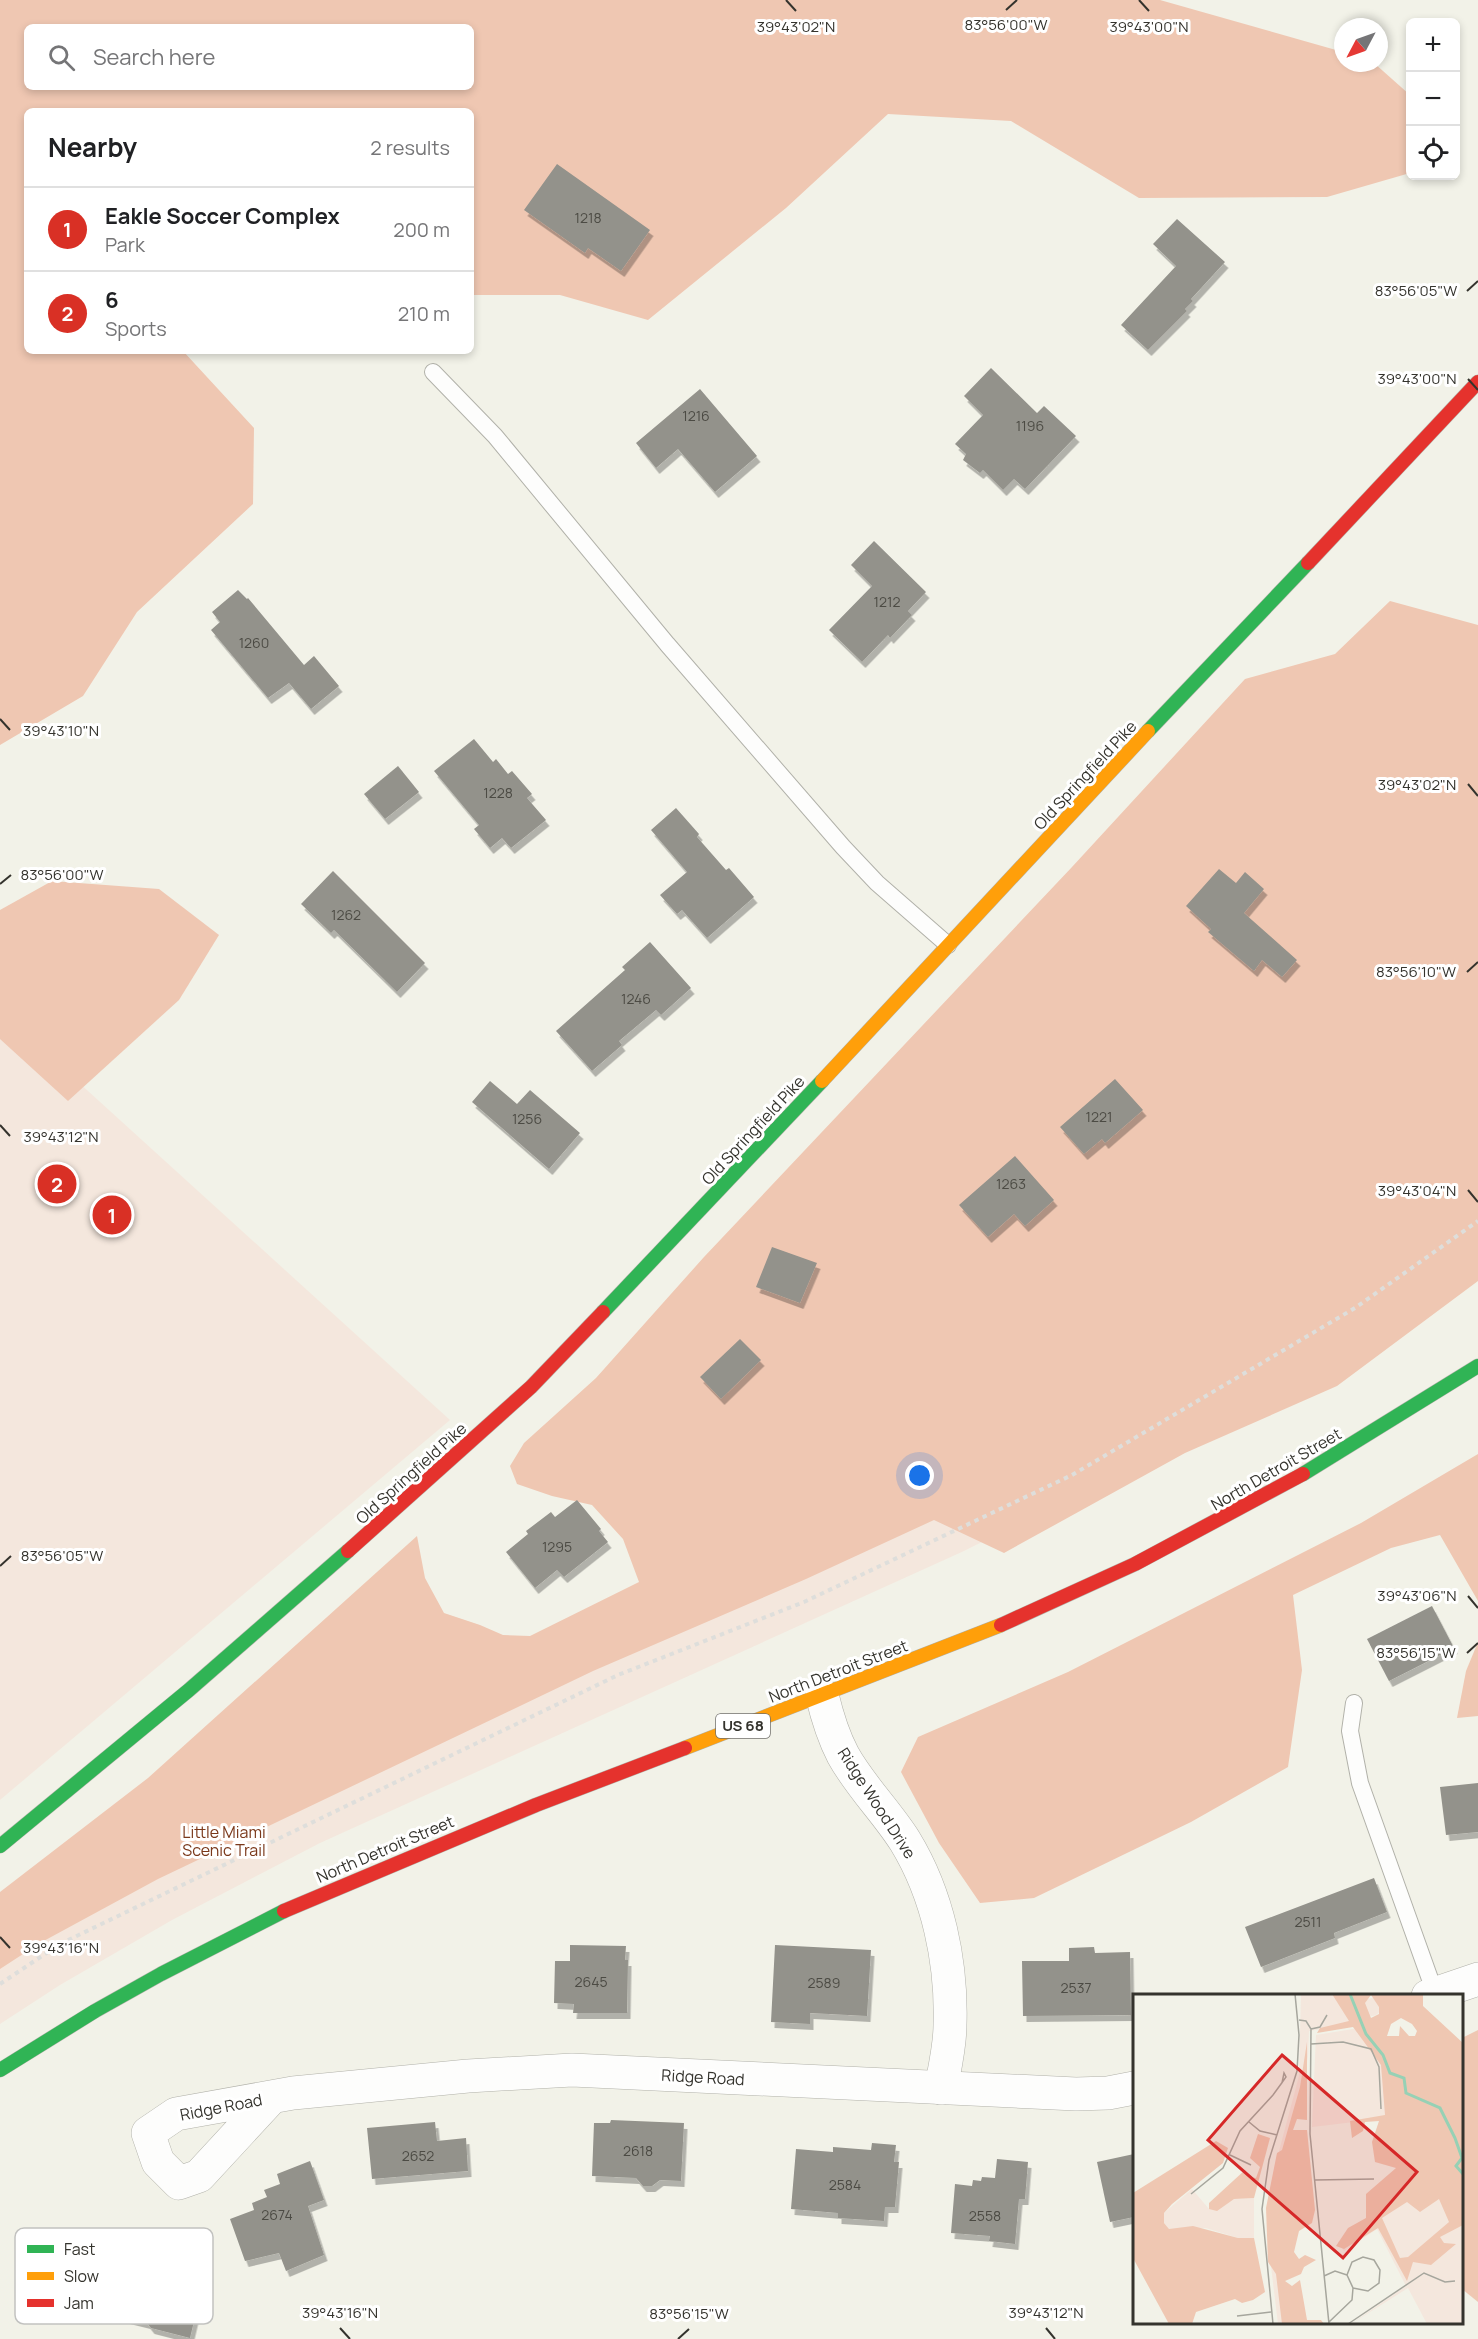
<!DOCTYPE html>
<html lang="en">
<head>
<meta charset="utf-8">
<style>
  body { margin:0; font-family:Manrope,sans-serif; background:#f2f2f2; color:#202124 }
  .controls { position:absolute; right:18px; top:18px; display:grid; overflow:hidden; border-radius:9px; box-shadow:0 3px 9px #0003 }
  .controls button { width:54px; height:54px; display:grid; place-items:center; padding:0; border:0; border-bottom:2px solid #e0e0e0; background:#fff; color:#202124; font:30px sans-serif }
  .compass { position:absolute; left:1334px; top:18px; width:54px; height:54px; border-radius:50%; background:#fff; box-shadow:0 3px 9px #0003; rotate:229deg }
  .you { position:absolute; left:920px; top:1476px; width:21px; height:21px; margin:-15px; border:4px solid #fff; border-radius:50%; background:#1a73e8; box-shadow:0 0 0 9px #1a73e833 }
  .badge { display:grid; place-items:center; width:39px; height:39px; border-radius:50%; background:#d93025; color:#fff; font-size:20px; font-weight:700 }
  .pin { position:absolute; translate:-50% -50%; border:3px solid #fff; box-shadow:0 2px 6px #0006 }
  .list { margin:0; padding:0; list-style:none }
  h2 { display:flex; justify-content:space-between; align-items:center; height:78px; margin:0; padding:0 24px; font-size:26px }
  h2 small { font-size:20px; font-weight:400; color:#757577 }
  .list li { display:grid; grid-template-columns:39px 1fr auto; gap:18px; align-items:center; box-sizing:border-box; height:84px; padding:0 24px; border-top:2px solid #e0e0e0 }
  .list b { display:block; font-size:22px; white-space:nowrap }
  .list p { margin:0; font-size:20px; white-space:nowrap; color:#757577 }
  .list em { font-size:20px; font-style:normal; color:#757577 }
  .icon { flex:none; width:33px; height:33px; fill:none; stroke:currentColor; stroke-width:2; stroke-linecap:round; stroke-linejoin:round }
  .map { position:relative; flex:none; width:1478px; height:2339px; overflow:hidden }
  .search { position:absolute; background:#fff; box-shadow:0 3px 9px #0003; left:24px; top:24px; width:450px; height:66px; display:flex; align-items:center; gap:15px; box-sizing:border-box; padding:0 21px; border-radius:9px; color:#757577; font-size:22px }
  .panel { position:absolute; background:#fff; box-shadow:0 3px 9px #0003; left:24px; top:108px; width:450px; height:246px; border-radius:9px }
  .map>svg:first-child { display:block }
  .green { fill:#f4e7dd }
  .forest { fill:#efc7b2; fill-rule:evenodd }
  .building { fill:#93928b; filter:url(#shadow) }
  .lines { fill:none; stroke-linecap:round; stroke-linejoin:round }
  .lane-casing { stroke:#b1b1a9; stroke-width:18 }
  .street-casing { stroke:#b1b1a9; stroke-width:34 }
  .fast-casing { stroke:#b1b1a9; stroke-width:15 }
  .slow-casing { stroke:#b1b1a9; stroke-width:15 }
  .jam-casing { stroke:#b1b1a9; stroke-width:15 }
  .path { stroke:#dededb; stroke-width:4; stroke-dasharray:4.5 4.5; stroke-linecap:butt }
  .lane { stroke:#fdfdfc; stroke-width:16 }
  .street { stroke:#fdfdfc; stroke-width:33 }
  .fast { stroke:#30b455; stroke-width:14 }
  .slow { stroke:#ff9f0a; stroke-width:14 }
  .jam { stroke:#e5322d; stroke-width:14 }
  .ticks { fill:none; stroke:#34332d; stroke-width:2 }
  .labels { text-anchor:middle; stroke-width:6; stroke-linejoin:round; paint-order:stroke }
  .number-label { font-size:14px; fill:#4c4b44 }
  .shield { fill:#fff; stroke:#71706c; stroke-width:1.5 }
  .shield-label { font-size:15px; font-weight:bold; fill:#34332d }
  .street-label { font-size:16px; fill:#34332d; stroke:#fff }
  .park-label { font-size:16px; fill:#7a381a; stroke:#fff }
  .inset-river { fill:none; stroke:#96d1b5; stroke-width:3 }
  .inset-road { fill:none; stroke:#a6a69d; stroke-width:1.5 }
  .view { fill:#d62828; fill-opacity:0.15; stroke:#d62828; stroke-width:3 }
  .inset-edge { fill:none; stroke:#34332d; stroke-width:3 }
  .key { fill:#fff; stroke:#c2c2c0; stroke-width:1.5 }
  .key-label { font-size:16px; fill:#34332d }
  .ticks-label { font-size:15px; text-anchor:middle; fill:#34332d; stroke:#fff; stroke-width:6; stroke-linejoin:round; paint-order:stroke }
</style>
</head>
<body>
<div class="map">
<svg width="1478" height="2339" viewBox="0 0 1478 2339">
  <defs>
    <filter id="shadow"><feDropShadow dx="3.5" dy="6" stdDeviation="0" flood-color="#0004"/></filter>
  </defs>
  <rect width="100%" height="100%" fill="#f2f2e8"/>
  <g class="green">
    <polygon points="0,1011 450,1420 0,1800"/>
    <polygon points="1201,1432 964,1551 320,1843 172,1920 60,1985 0,2024 0,1917 845,1511"/>
  </g>
  <g class="forest">
    <path d="M0 0H1160L1343 52V63H1374L1410 95V173L1327 197 1139 198 1011 121 888 114 786 208 648 320 560 295H471V111H27V351H183L254 428 253 504 137 612 83 696 0 745ZM27 27H471V87H27Z"/>
    <polygon points="1390,601 1478,625 1478,1281 1337,1386 1185,1453 1004,1553 934,1520 806,1579 593,1671 158,1879 40,1943 0,1969 0,1892 148,1778 417,1536 425,1578 444,1613 480,1625 503,1635 530,1636 639,1582 623,1539 592,1505 552,1496 517,1484 510,1466 524,1443 596,1378 704,1257 1072,867 1245,679 1335,654"/>
    <polygon points="52,881 159,889 219,935 179,1000 68,1101 0,1039 0,910"/>
    <polygon points="1478,1454 1478,1601 1440,1535 1391,1548 1293,1595 1302,1670 1288,1767 1191,1822 1034,1898 980,1903 939,1843 901,1772 918,1737 1068,1672 1361,1523"/>
    <polygon points="1478,1642 1478,1716 1457,1718 1466,1671"/>
    <polygon points="1478,2030 1478,2302 1462,2289 1462,2038"/>
  </g>
  <g class="building">
    <polygon points="557,164 650,230 621,271 588,248 585,253 524,210"/>
    <polygon points="1177,219 1225,262 1191,299 1193,301 1185,309 1187,311 1148,350 1121,325 1176,266 1153,244"/>
    <polygon points="991,368 1037,413 1044,406 1076,436 1025,489 1014,479 1003,490 983,470 980,473 963,460 966,454 955,444 983,415 964,396"/>
    <polygon points="700,389 757,456 715,492 678,449 656,468 636,443"/>
    <polygon points="874,541 926,592 908,611 912,615 890,638 888,635 862,662 829,630 872,586 851,565"/>
    <polygon points="238,590 247,599 248,598 304,665 314,656 339,686 311,709 289,683 268,698 211,630 220,622 212,612"/>
    <polygon points="474,739 493,762 496,759 508,774 512,771 532,794 527,798 546,820 511,848 502,838 490,848 474,829 479,825 434,771"/>
    <polygon points="398,766 419,792 385,819 364,794"/>
    <polygon points="676,808 699,834 697,837 726,870 729,868 754,897 707,938 682,910 677,914 660,895 687,872 651,830"/>
    <polygon points="1219,869 1236,883 1245,872 1264,889 1244,913 1297,960 1282,977 1262,960 1254,971 1208,932 1211,929 1186,906"/>
    <polygon points="333,871 425,963 397,992 334,930 331,933 301,904"/>
    <polygon points="650,942 691,988 661,1015 656,1010 619,1041 622,1045 592,1071 556,1031 625,970 622,967"/>
    <polygon points="1115,1079 1143,1110 1105,1143 1102,1139 1084,1154 1060,1127"/>
    <polygon points="490,1081 517,1104 530,1090 580,1133 549,1169 472,1102"/>
    <polygon points="1015,1156 1054,1200 1025,1226 1014,1214 988,1237 959,1205"/>
    <polygon points="772,1247 817,1263 800,1303 756,1287"/>
    <polygon points="740,1339 761,1360 721,1399 700,1377"/>
    <polygon points="577,1500 601,1529 599,1531 608,1542 564,1577 557,1570 535,1588 506,1552 528,1534 526,1531 551,1512 555,1517"/>
    <polygon points="1432,1606 1454,1648 1389,1681 1367,1639"/>
    <polygon points="1478,1783 1478,1832 1446,1835 1440,1787"/>
    <polygon points="1374,1878 1387,1912 1334,1933 1335,1938 1261,1967 1245,1927"/>
    <polygon points="570,1945 626,1946 625,1960 628,1960 627,2013 573,2013 574,2004 554,2003 555,1961 570,1961"/>
    <polygon points="775,1945 871,1950 867,2016 810,2013 810,2024 771,2022"/>
    <polygon points="1094,1947 1095,1953 1130,1952 1131,2015 1023,2016 1022,1961 1069,1961 1069,1948"/>
    <polygon points="611,2120 684,2123 681,2181 660,2180 652,2186 643,2186 636,2178 592,2176 594,2123 610,2123"/>
    <polygon points="435,2122 437,2141 466,2138 468,2171 372,2179 367,2128"/>
    <polygon points="872,2143 896,2145 894,2162 899,2162 895,2207 885,2207 884,2221 838,2218 838,2213 791,2209 796,2149 833,2152 833,2147 871,2150"/>
    <polygon points="1134,2154 1134,2217 1110,2222 1097,2162"/>
    <polygon points="997,2159 1028,2162 1025,2199 1019,2199 1015,2244 989,2241 990,2236 951,2233 955,2184 972,2186 973,2180 981,2181 982,2177 995,2178"/>
    <polygon points="310,2161 324,2200 308,2206 324,2255 286,2271 279,2253 245,2261 230,2219 254,2210 252,2203 267,2197 264,2190 280,2184 277,2174"/>
    <polygon points="159,2245 179,2268 185,2263 204,2268 197,2295 200,2296 190,2338 151,2328 147,2323 106,2313 114,2282 139,2288 147,2254"/>
  </g>
  <g class="lines">
    <g class="lane-casing">
      <g id="lane">
        <polyline points="433,372 495,436 667,644 843,847 877,883 948,945"/>
        <polyline points="1354,1703 1350,1731 1360,1783 1435,1993"/>
      </g>
    </g>
    <g class="street-casing">
      <g id="street">
        <path d="M822 1695C827 1716 833 1736 843 1755 860 1786 886 1811 905 1841 938 1895 952 1962 950 2025 950 2046 945 2067 941 2088"/>
        <polyline points="1428,1996 1478,1979"/>
        <polyline points="272,2097 199,2176 179,2183 158,2162 148,2133 176,2114 293,2093 468,2076 572,2070 1076,2094 1108,2093 1134,2088"/>
      </g>
    </g>
    <g class="fast-casing">
      <g id="fast">
        <polyline points="1148,731 1308,563"/>
        <polyline points="603,1312 822,1081"/>
        <polyline points="1303,1474 1478,1366"/>
        <polyline points="0,1846 189,1690 348,1551"/>
        <polyline points="0,2070 95,2011 161,1974 284,1911"/>
      </g>
    </g>
    <g class="slow-casing">
      <g id="slow">
        <polyline points="822,1081 1148,731"/>
        <polyline points="685,1748 1001,1625"/>
      </g>
    </g>
    <g class="jam-casing">
      <g id="jam">
        <polyline points="1308,563 1478,382"/>
        <polyline points="348,1551 531,1387 603,1312"/>
        <polyline points="1001,1625 1135,1564 1303,1474"/>
        <polyline points="284,1911 536,1805 685,1748"/>
      </g>
    </g>
    <polyline class="path" points="0,1984 60,1944 618,1675 804,1602 1072,1475 1355,1308 1478,1221"/>
    <use href="#lane" class="lane"/>
    <use href="#street" class="street"/>
    <use href="#fast" class="fast"/>
    <use href="#slow" class="slow"/>
    <use href="#jam" class="jam"/>
  </g>
  <path class="ticks" d="M786 0 796 11M1139 0 1149 11M1006 10 1017 0M1467 291 1478 281M1468 379 1478 390M0 719 10 730M1468 784 1478 796M0 884 11 875M1467 972 1478 962M0 1125 10 1136M1468 1190 1478 1202M0 1566 11 1556M1468 1596 1478 1608M1467 1653 1478 1643M0 1937 10 1948M340 2328 350 2339M1046 2328 1055 2339M678 2339 689 2329"/>
  <g class="labels">
    <g class="number-label">
      <text x="588" y="223">1218</text>
      <text x="696" y="421">1216</text>
      <text x="1030" y="431">1196</text>
      <text x="887" y="607">1212</text>
      <text x="254" y="648">1260</text>
      <text x="498" y="798">1228</text>
      <text x="346" y="920">1262</text>
      <text x="636" y="1004">1246</text>
      <text x="1099" y="1122">1221</text>
      <text x="527" y="1124">1256</text>
      <text x="1011" y="1189">1263</text>
      <text x="557" y="1552">1295</text>
      <text x="1308" y="1927">2511</text>
      <text x="591" y="1987">2645</text>
      <text x="824" y="1988">2589</text>
      <text x="1076" y="1993">2537</text>
      <text x="638" y="2156">2618</text>
      <text x="418" y="2161">2652</text>
      <text x="845" y="2190">2584</text>
      <text x="277" y="2220">2674</text>
      <text x="985" y="2221">2558</text>
    </g>
    <rect class="shield" x="716" y="1714" width="54" height="24" rx="4.5"/>
    <g class="shield-label">
      <text x="743" y="1731">US 68</text>
    </g>
    <g class="street-label">
      <text transform="translate(1085 775) rotate(-47)" y="6">Old Springfield Pike</text>
      <text transform="translate(753 1130) rotate(-47)" y="6">Old Springfield Pike</text>
      <text transform="translate(1276 1469) rotate(-30)" y="6">North Detroit Street</text>
      <text transform="translate(411 1473) rotate(-42)" y="6">Old Springfield Pike</text>
      <text transform="translate(838 1671) rotate(-21)" y="6">North Detroit Street</text>
      <text transform="translate(877 1803) rotate(57)" y="6">Ridge Wood Drive</text>
      <text transform="translate(385 1849) rotate(-23)" y="6">North Detroit Street</text>
      <text transform="translate(703 2077) rotate(3)" y="6">Ridge Road</text>
      <text transform="translate(221 2107) rotate(-11)" y="6">Ridge Road</text>
    </g>
    <g class="park-label">
      <text x="224" y="1838">Little Miami<tspan x="224" dy="18">Scenic Trail</tspan></text>
    </g>
  </g>
  <g transform="translate(1133 1994)">
    <rect width="330" height="330" fill="#f2f2e8"/>
    <path d="M168 0H217L231 28 176 37 175 63 147 177 152 330H145L136 256 141 176 166 82ZM230 13a9 9 0 1 1 18 0a9 9 0 1 1-18 0ZM226 34 248 63 255 124 179 133 183 41ZM322 175 330 186V330H294L275 294 218 330 273 292 244 235 211 257 205 248ZM59 195 76 215 101 205 121 204V244H105L73 234 36 235 31 229V219Z" fill="#f4e7dd"/>
    <path d="M199 0H290V12L330 49V231L307 243 311 249 323 250 298 271 280 268 274 287 245 234 211 255 203 252 215 234 233 224V200L263 174 242 168 239 148 246 127 232 128 230 137 219 144 217 127 252 121 248 71 220 33 184 39 187 34 216 27ZM238 1 246 13V20L238 24 232 9ZM268 24 279 30 284 37 282 42H276L267 32 266 42H254L258 30ZM306 205 316 228 275 263 267 264 249 224 274 208 287 218ZM174 48V126L164 125 160 136H174L182 216 179 229 166 237 161 258 166 265 172 261 183 266 171 273 168 280 152 287 159 292 167 286 174 326H188L191 330H149L143 280 135 268 133 214 144 159 149 156 167 93ZM125 140 137 144 121 204 101 205 84 217 76 215V209L112 176 116 183 123 184 127 173 117 164ZM83 147 95 154 90 169 39 210 31 219V229L36 235 60 232 105 244H121L132 298 120 306 109 309 102 305 63 318 59 330H36L0 264V199Z" fill="#efc7b2" fill-rule="evenodd"/>
    <path class="inset-river" d="M217 0 233 40 250 61 257 79 271 84 273 99 307 114 322 144 329 164 323 172 330 180"/>
    <path class="inset-road" d="M166 26 173 27 178 35 177 140 196 330M178 35 187 33 194 21M178 50 210 48 238 55 246 73 248 115M116 128 127 137 144 141M97 161 118 171M182 186 241 185M58 200 90 174 107 137 140 101 148 90 153 83 151 79 149 89M191 282 202 277 214 281M104 322 138 318M196 328 219 306 220 294 214 281 219 268 230 263 241 266 247 276 246 289 235 297 220 294M140 330 129 215 136 166 164 77 166 41 162 0M215 330 291 279 312 288 322 287"/>
    <path class="view" d="M149 61 284 178 210 264 75 146Z"/>
    <rect width="330" height="330" class="inset-edge"/>
  </g>
  <rect x="15" y="2228" width="198" height="96" rx="9" class="key"/>
  <rect x="27" y="2245" width="27" height="8" fill="#30b455"/>
  <rect x="27" y="2272" width="27" height="8" fill="#ff9f0a"/>
  <rect x="27" y="2299" width="27" height="8" fill="#e5322d"/>
  <g class="key-label">
    <text x="64" y="2255">Fast</text>
    <text x="64" y="2282">Slow</text>
    <text x="64" y="2309">Jam</text>
  </g>
  <g class="ticks-label">
    <text x="1006" y="30">83°56'00"W</text>
    <text x="796" y="32">39°43'02"N</text>
    <text x="1149" y="32">39°43'00"N</text>
    <text x="1416" y="296">83°56'05"W</text>
    <text x="1417" y="384">39°43'00"N</text>
    <text x="61" y="736">39°43'10"N</text>
    <text x="1417" y="790">39°43'02"N</text>
    <text x="62" y="880">83°56'00"W</text>
    <text x="1416" y="977">83°56'10"W</text>
    <text x="61" y="1142">39°43'12"N</text>
    <text x="1417" y="1196">39°43'04"N</text>
    <text x="62" y="1561">83°56'05"W</text>
    <text x="1417" y="1601">39°43'06"N</text>
    <text x="1416" y="1658">83°56'15"W</text>
    <text x="61" y="1953">39°43'16"N</text>
    <text x="340" y="2318">39°43'16"N</text>
    <text x="1046" y="2318">39°43'12"N</text>
    <text x="689" y="2319">83°56'15"W</text>
  </g>
</svg>
<div class="controls">
<button>+</button>
<button>−</button>
<button><svg class="icon" aria-label="locate" viewBox="0 0 24 24"><circle cx="12" cy="12" r="6"/><path d="M12 2v4M12 18v4M2 12h4M18 12h4"/></svg></button>
</div>
<svg class="compass" viewBox="-18 -18 36 36"><path d="M0-13l5 13h-10z" fill="#e53935"/><path d="M0 13l5-13h-10z" fill="#757577"/></svg>
<div class="you"></div>
<div class="pin badge" style="left:112px;top:1215px">1</div>
<div class="pin badge" style="left:57px;top:1184px">2</div>
<div class="search"><svg class="icon" aria-label="search" viewBox="0 0 24 24"><circle cx="10" cy="10" r="6"/><path d="M15 15l6 6"/></svg>Search here</div>
<section class="panel">
<h2>Nearby<small>2 results</small></h2>
<ul class="list">
<li><span class="badge">1</span><div><b>Eakle Soccer Complex</b><p>Park</p></div><em>200 m</em></li>
<li><span class="badge">2</span><div><b>6</b><p>Sports</p></div><em>210 m</em></li>
</ul>
</section>
</div>
</body>
</html>
